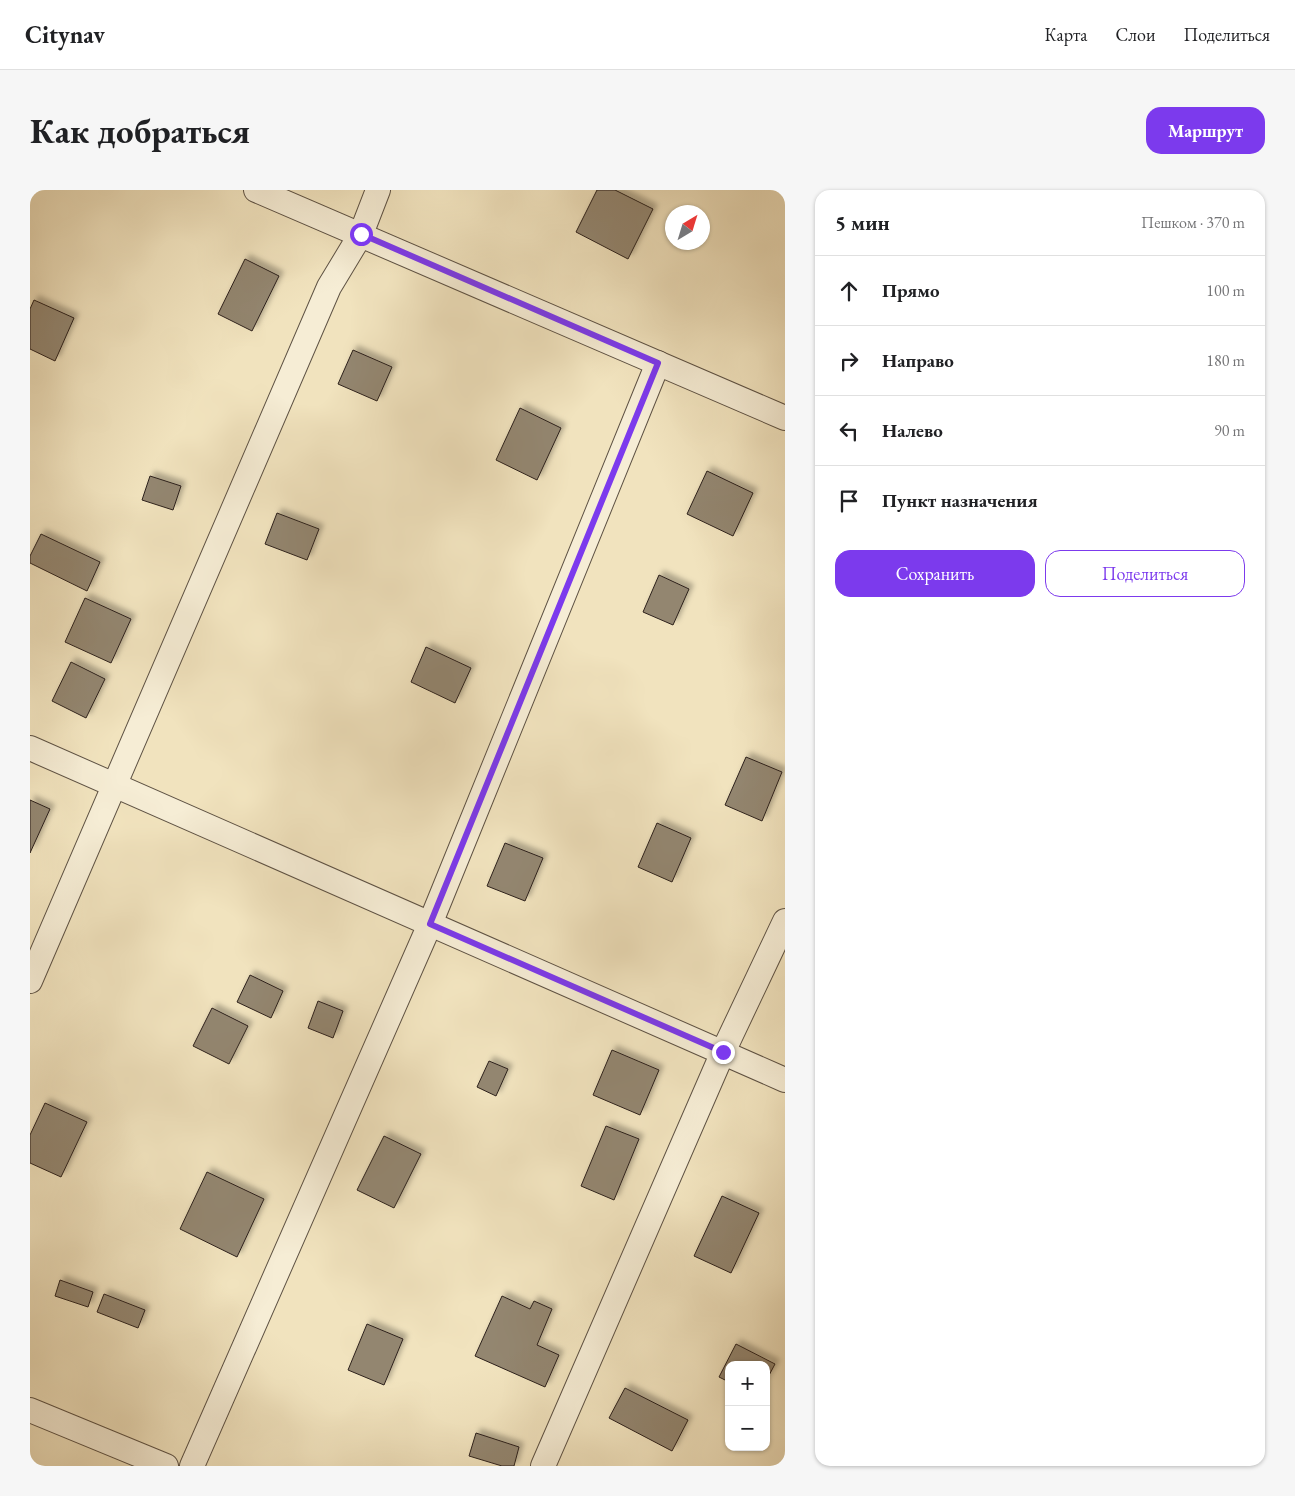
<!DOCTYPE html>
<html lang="ru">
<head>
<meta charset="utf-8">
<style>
  body { margin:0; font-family:"EB Garamond",serif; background:#f6f6f6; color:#202124 }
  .controls { position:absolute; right:15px; bottom:15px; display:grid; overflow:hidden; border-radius:10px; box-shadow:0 1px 4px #0004 }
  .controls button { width:45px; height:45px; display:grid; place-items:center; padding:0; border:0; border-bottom:1px solid #e0e0e0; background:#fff; color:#202124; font:25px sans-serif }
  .compass { position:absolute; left:635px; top:15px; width:45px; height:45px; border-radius:50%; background:#fff; box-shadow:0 1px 4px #0004; rotate:38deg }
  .stop { position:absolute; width:15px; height:15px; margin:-11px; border:4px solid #7c3aed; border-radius:50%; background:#fff }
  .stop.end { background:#7c3aed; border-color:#fff; box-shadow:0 1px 5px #0008 }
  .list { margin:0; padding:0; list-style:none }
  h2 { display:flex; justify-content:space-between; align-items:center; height:65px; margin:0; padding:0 20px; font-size:21px }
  h2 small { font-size:16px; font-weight:400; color:#757577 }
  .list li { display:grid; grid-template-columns:32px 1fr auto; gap:15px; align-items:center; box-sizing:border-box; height:70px; padding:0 20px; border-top:1px solid #e0e0e0 }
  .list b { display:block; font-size:19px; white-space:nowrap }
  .list em { font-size:16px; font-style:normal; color:#757577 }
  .actions { display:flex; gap:10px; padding:15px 20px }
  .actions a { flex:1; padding:11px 0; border:1px solid #7c3aed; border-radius:15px; text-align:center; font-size:18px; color:#7c3aed }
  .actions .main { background:#7c3aed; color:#fff }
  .icon { flex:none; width:28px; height:28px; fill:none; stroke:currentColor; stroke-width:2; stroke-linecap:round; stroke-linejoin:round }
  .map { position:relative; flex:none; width:755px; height:1276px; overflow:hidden; border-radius:15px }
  header { display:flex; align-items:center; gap:30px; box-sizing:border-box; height:70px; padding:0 25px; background:#fff; border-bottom:1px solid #e0e0e0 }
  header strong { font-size:24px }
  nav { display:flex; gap:28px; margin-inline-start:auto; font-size:18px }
  .intro { display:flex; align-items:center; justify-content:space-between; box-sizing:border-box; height:120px; padding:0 30px }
  h1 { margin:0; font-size:35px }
  .button { padding:12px 22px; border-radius:15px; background:#7c3aed; color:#fff; font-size:18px; font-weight:700 }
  main { display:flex; gap:30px; padding:0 30px }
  aside { flex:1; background:#fff; border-radius:15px; box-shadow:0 1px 4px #0004 }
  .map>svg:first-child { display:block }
  .building { fill:#938670; stroke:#2d211c; filter:url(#shadow) }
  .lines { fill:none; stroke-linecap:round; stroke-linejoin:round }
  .street-casing { stroke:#5e5244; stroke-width:26 }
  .street { stroke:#f6edd5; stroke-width:24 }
  .route { stroke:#7c3aed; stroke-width:6 }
</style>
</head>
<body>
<header>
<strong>Citynav</strong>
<nav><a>Карта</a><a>Слои</a><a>Поделиться</a></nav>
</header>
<div class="intro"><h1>Как добраться</h1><a class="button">Маршрут</a></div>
<main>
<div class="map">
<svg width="755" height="1276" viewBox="0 0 755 1276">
  <defs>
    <filter id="shadow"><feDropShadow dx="4.5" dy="-4.5" stdDeviation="2.5" flood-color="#0004"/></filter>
  </defs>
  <rect width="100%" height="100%" fill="#f1e3be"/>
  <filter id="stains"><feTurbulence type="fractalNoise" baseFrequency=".004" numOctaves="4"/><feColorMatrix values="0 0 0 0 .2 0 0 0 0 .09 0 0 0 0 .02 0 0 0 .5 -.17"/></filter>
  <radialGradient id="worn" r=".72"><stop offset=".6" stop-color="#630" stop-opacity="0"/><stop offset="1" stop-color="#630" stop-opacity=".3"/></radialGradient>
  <g class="building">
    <polygon points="567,0 585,0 623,19 598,69 546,42"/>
    <polygon points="215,69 249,86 222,141 188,124"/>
    <polygon points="4,110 44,128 25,171 0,159 0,119"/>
    <polygon points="323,160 362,177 347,211 308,194"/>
    <polygon points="490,218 531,238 507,290 466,270"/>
    <polygon points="677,281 723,303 703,346 657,324"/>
    <polygon points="120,286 151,296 143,320 112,310"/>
    <polygon points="247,323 289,339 277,370 235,354"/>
    <polygon points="11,344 70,372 57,401 0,373 0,366"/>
    <polygon points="629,385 659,399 643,435 613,422"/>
    <polygon points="55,408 101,429 81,473 35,452"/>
    <polygon points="396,457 441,478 425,513 381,492"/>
    <polygon points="41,472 75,489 56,528 22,511"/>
    <polygon points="716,567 752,582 732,631 695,615"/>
    <polygon points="0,610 20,619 0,663"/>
    <polygon points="627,633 661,648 642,692 608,677"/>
    <polygon points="475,653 513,668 495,711 457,696"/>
    <polygon points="220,785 253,801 241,828 207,812"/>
    <polygon points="288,811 313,821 303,848 278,838"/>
    <polygon points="182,818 218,836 199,874 163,856"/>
    <polygon points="582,860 629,880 610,925 563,905"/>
    <polygon points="459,871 478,879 466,906 447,897"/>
    <polygon points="15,913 57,932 31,987 0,973 0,945"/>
    <polygon points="576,936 609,949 584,1010 551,996"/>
    <polygon points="354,946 391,964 364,1018 327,1000"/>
    <polygon points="177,982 234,1009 207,1067 150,1039"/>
    <polygon points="692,1006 729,1023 701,1083 664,1066"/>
    <polygon points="30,1090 63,1102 58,1117 25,1106"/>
    <polygon points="74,1104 115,1120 108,1138 67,1122"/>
    <polygon points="472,1106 500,1119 504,1111 522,1119 507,1155 529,1165 515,1197 445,1166"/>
    <polygon points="337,1134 373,1149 354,1195 318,1180"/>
    <polygon points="706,1154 745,1174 736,1191 736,1175 699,1175 699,1192 689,1187"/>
    <polygon points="595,1198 658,1230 642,1261 579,1228"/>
    <polygon points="446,1243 489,1257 484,1276 472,1276 439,1266"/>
  </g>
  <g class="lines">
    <g class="street-casing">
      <g id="street">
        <polyline points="226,0 755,228"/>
        <polyline points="0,558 755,890"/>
        <polyline points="0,791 299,97 331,44 348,0"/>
        <polyline points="0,1220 136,1276"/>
        <polyline points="162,1276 400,734 628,173"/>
        <polyline points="513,1276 693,862 755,731"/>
      </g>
    </g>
    <use href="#street" class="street"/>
  </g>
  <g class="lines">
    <polyline class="route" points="331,44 628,173 400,734 693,862"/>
  </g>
  <rect width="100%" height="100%" filter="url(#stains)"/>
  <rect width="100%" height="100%" fill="url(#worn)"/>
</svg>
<div class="controls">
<button>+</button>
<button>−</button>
</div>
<svg class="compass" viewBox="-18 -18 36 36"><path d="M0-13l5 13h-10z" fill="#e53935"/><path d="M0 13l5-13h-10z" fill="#757577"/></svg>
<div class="stop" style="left:331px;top:44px"></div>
<div class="stop end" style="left:693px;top:862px"></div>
</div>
<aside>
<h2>5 мин<small>Пешком · 370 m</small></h2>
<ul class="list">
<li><svg class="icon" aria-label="ahead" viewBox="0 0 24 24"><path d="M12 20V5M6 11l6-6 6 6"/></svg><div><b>Прямо</b></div><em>100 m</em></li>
<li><svg class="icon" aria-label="right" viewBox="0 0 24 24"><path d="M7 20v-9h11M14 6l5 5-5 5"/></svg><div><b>Направо</b></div><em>180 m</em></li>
<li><svg class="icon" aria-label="left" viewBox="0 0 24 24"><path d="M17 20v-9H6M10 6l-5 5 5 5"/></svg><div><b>Налево</b></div><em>90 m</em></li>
<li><svg class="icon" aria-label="arrive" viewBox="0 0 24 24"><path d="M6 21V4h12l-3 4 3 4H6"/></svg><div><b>Пункт назначения</b></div></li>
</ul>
<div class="actions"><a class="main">Сохранить</a><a>Поделиться</a></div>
</aside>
</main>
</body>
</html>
